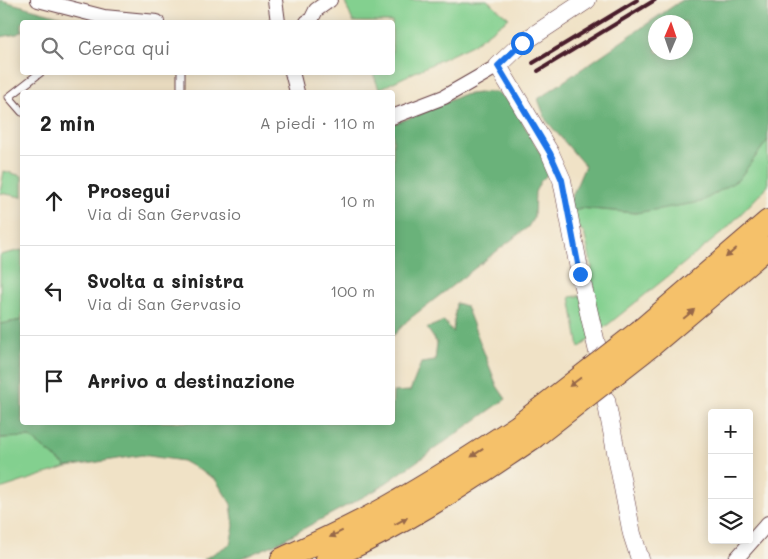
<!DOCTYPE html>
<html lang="it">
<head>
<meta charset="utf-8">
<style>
  body { margin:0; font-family:Mali,sans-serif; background:#f6f6f6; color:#222 }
  .controls { position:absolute; right:15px; bottom:15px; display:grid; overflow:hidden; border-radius:5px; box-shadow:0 2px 12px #0003 }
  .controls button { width:45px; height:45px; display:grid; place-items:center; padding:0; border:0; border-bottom:1px solid #e0e0e0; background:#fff; color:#222; font:25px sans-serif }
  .compass { position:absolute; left:648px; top:15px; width:45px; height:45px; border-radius:50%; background:#fff; box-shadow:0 2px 12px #0003; rotate:2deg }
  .stop { position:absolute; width:15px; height:15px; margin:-11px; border:4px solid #1a73e8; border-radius:50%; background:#fff }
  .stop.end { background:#1a73e8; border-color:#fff; box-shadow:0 1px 5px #0008 }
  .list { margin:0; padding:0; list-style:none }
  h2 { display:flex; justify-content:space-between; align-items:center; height:65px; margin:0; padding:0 20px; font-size:21px }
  h2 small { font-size:16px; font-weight:400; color:#767676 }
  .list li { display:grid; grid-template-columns:32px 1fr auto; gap:15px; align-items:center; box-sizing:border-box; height:90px; padding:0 20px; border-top:1px solid #e0e0e0 }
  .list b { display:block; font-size:19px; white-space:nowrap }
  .list p { margin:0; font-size:16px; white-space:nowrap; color:#767676 }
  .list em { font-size:16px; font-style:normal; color:#767676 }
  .icon { flex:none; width:28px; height:28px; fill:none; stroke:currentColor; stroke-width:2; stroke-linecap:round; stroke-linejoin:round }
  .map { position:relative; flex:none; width:768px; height:559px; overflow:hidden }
  .search { position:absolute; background:#fff; box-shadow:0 2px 12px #0003; left:20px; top:20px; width:375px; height:55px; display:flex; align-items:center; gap:12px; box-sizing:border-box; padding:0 18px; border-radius:5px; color:#767676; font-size:19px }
  .panel { position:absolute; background:#fff; box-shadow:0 2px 12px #0003; left:20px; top:90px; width:375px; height:335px; border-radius:5px }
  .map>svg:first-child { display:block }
  .green { fill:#83d08f; stroke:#66785d }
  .forest { fill:#6ab27a; stroke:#5a6852; fill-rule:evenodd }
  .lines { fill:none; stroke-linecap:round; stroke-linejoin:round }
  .service-casing { stroke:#633c42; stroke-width:9 }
  .minor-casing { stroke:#633c42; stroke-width:16 }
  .tertiary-casing { stroke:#633c42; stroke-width:19 }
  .trunk-casing { stroke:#633c42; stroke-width:24 }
  .service { stroke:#fff; stroke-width:7 }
  .minor { stroke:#fff; stroke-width:14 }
  .tertiary { stroke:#fff; stroke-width:18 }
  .trunk { stroke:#f5c16b; stroke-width:22 }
  .rail { stroke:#4a1f2b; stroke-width:4 }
  .trunk-bridge-casing { stroke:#633c42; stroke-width:24; stroke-linecap:butt }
  .trunk-bridge { stroke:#f5c16b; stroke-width:22 }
  .oneway { fill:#976848 }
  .route { stroke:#1a73e8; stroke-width:6 }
</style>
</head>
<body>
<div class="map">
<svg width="768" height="559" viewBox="0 0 768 559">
  <rect width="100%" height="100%" fill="#f7f3e8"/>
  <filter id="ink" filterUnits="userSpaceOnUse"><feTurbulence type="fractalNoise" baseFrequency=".02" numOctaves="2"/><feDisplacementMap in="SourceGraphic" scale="10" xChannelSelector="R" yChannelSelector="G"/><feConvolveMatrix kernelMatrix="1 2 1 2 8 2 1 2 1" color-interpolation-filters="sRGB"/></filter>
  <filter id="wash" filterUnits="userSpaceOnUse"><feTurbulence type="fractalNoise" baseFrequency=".0096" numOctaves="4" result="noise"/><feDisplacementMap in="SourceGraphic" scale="20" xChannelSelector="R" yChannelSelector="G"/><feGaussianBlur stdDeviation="1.12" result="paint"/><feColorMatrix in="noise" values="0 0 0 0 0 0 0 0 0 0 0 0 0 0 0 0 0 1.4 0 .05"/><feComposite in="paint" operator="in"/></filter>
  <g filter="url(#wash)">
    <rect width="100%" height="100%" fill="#f0e2c6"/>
    <g class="green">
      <polygon points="344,0 487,0 509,18 472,45 379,89 373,73 392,72 392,22 353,22"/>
      <polygon points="768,140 768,186 723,232 579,348 570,297 585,295 592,267 584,232 563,217 580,208 636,213 738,180"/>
      <polygon points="4,171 22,176 22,197 0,193"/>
      <polygon points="22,250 22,320 0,324 0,255"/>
      <polygon points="30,437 67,467 0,489 0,438"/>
    </g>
    <g class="forest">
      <polygon points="0,0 81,22 22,22 22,31 17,34 0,37"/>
      <path d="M682 0H768V140L738 180 701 202 636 213 580 208 563 217 585 166 546 120 538 99ZM656 22H686V52H656Z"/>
      <polygon points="487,92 497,92 512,104 543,158 547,175 540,182 535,192 534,217 528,227 408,320 393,336 393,124 418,115 462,95"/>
      <polygon points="456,303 466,306 497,386 506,399 376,490 273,545 240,559 204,559 230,544 234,526 231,504 215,479 183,461 142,455 67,467 30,437 0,438 0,324 22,320 22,422 392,422 393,392 410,391 421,363 435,361 437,343 427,328 444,321 453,332"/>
    </g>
  </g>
  <g filter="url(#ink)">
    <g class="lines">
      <g class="service-casing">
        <g id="service">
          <polyline points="181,92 181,72"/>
          <polyline points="22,112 9,97 41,72"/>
        </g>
      </g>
      <g class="minor-casing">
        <g id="minor">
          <polyline points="38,0 104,17 157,22"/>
          <polyline points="275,0 278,22"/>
          <polyline points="307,22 310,22 316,10 330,0"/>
          <polyline points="292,72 297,92"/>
          <polyline points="392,117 444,97 498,66"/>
          <polyline points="736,559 768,523"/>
        </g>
      </g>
      <g class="tertiary-casing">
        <g id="tertiary">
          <polyline points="587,0 522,43 498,66 550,153 562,180 580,274 598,352"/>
          <polyline points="606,400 632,534 640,559"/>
        </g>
      </g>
      <g class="trunk-casing">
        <g id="trunk">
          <polyline points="641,330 768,221"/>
          <polyline points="652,345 768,247"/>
          <path d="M282 559C321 541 361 523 398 501 439 478 478 452 518 426"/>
          <path d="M327 559C400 527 467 483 533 438"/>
        </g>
      </g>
      <use href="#service" class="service"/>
      <use href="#minor" class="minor"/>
      <use href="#tertiary" class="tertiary"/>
      <use href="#trunk" class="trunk"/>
      <g class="rail">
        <polyline points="533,63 637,0"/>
        <polyline points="538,71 655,0"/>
      </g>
      <g class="trunk-bridge-casing">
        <g id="trunk-bridge">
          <polyline points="518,426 641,330"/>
          <polyline points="533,438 652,345"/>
        </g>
      </g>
      <use href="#trunk-bridge" class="trunk-bridge"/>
    </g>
    <defs><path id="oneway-solid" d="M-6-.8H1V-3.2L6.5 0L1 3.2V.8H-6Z" transform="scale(1.25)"/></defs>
    <g class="oneway">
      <use href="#oneway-solid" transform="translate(731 253) rotate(139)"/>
      <use href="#oneway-solid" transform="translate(689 314) rotate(-40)"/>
      <use href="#oneway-solid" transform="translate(575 382) rotate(143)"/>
      <use href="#oneway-solid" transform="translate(477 453) rotate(146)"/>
      <use href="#oneway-solid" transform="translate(401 521) rotate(-28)"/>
      <use href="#oneway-solid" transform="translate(336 534) rotate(153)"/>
    </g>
  </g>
  <g class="lines" filter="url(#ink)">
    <polyline class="route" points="522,43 498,66 550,153 562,180 580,274"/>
  </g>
</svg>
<div class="controls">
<button>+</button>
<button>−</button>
<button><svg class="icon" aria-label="layers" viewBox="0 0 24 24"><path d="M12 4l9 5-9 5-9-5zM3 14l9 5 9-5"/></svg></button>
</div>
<svg class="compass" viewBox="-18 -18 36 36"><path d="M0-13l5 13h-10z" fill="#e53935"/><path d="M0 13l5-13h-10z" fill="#767676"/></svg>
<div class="stop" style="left:522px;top:43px"></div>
<div class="stop end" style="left:580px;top:274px"></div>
<div class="search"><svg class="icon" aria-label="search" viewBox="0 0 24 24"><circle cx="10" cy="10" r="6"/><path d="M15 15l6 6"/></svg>Cerca qui</div>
<section class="panel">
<h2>2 min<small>A piedi · 110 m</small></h2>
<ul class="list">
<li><svg class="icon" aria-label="ahead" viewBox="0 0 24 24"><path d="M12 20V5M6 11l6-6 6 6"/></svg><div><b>Prosegui</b><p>Via di San Gervasio</p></div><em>10 m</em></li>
<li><svg class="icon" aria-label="left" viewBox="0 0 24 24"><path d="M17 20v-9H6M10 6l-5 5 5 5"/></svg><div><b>Svolta a sinistra</b><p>Via di San Gervasio</p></div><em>100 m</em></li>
<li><svg class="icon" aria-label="arrive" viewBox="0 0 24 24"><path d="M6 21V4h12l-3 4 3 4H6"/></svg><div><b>Arrivo a destinazione</b></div></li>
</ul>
</section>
</div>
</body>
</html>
